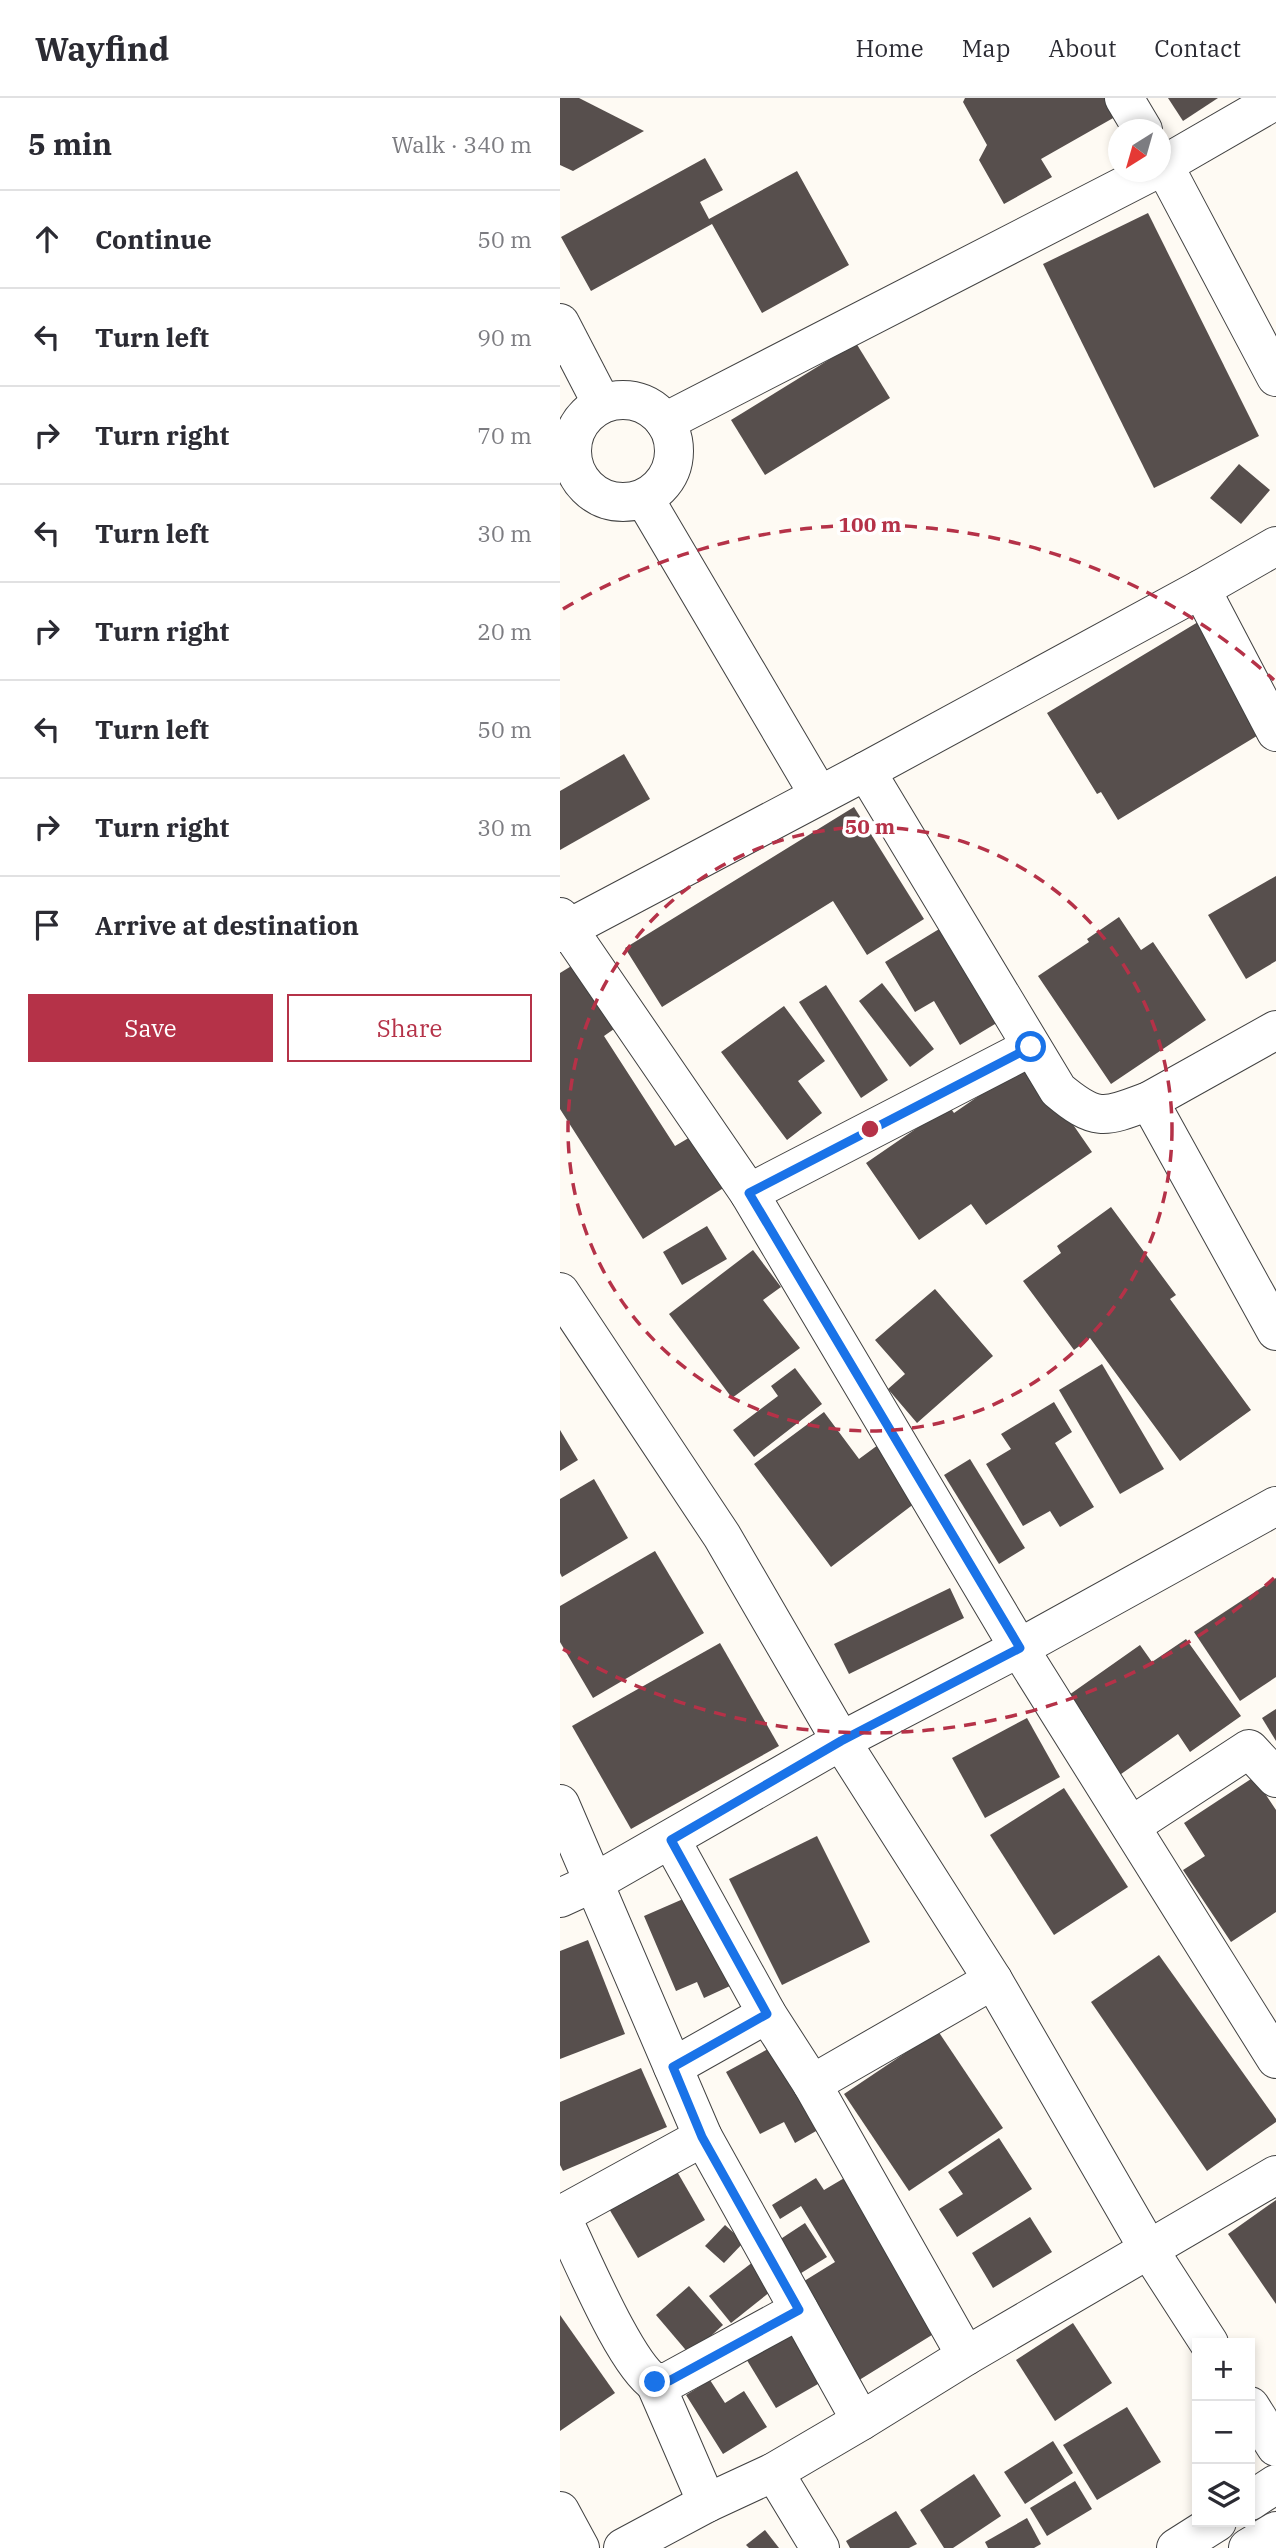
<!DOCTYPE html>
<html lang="en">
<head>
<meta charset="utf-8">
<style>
  body { margin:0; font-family:"IBM Plex Serif",serif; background:#f2f2f3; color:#2b2b33 }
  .controls { position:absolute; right:21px; bottom:21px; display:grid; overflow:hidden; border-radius:0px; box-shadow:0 4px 10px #0003 }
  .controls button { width:63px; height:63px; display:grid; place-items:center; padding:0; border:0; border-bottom:2px solid #e1e1e2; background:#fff; color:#2b2b33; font:35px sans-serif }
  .compass { position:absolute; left:548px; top:21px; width:63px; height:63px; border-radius:50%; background:#fff; box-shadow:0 4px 10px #0003; rotate:217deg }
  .stop { position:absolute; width:21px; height:21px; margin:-16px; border:5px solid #1a73e8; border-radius:50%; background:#fff }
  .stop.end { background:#1a73e8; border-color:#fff; box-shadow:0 2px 7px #0008 }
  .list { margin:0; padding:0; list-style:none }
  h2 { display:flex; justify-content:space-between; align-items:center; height:91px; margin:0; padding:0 28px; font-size:30px }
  h2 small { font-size:23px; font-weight:400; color:#7c7c81 }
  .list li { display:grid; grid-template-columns:46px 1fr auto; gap:21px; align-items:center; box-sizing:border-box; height:98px; padding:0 28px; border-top:2px solid #e1e1e2 }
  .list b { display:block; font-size:26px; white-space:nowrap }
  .list em { font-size:23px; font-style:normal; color:#7c7c81 }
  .actions { display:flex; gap:14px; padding:21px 28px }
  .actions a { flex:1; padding:16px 0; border:2px solid #b53248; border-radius:0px; text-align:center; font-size:24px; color:#b53248 }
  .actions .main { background:#b53248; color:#fff }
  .icon { flex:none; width:38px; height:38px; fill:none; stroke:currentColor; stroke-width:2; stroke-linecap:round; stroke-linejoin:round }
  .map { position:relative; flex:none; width:716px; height:2450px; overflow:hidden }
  header { display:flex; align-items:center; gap:42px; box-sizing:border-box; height:98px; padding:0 35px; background:#fff; border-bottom:2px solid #e1e1e2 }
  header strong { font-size:33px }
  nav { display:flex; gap:38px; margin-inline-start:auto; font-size:24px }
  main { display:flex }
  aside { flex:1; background:#fff }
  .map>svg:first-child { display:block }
  .building { fill:#574f4d }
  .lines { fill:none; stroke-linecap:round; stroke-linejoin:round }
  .minor-casing { stroke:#424242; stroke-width:40 }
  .minor { stroke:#fff; stroke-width:38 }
  .route { stroke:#1a73e8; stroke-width:9 }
  .ring { fill:none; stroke:#b53248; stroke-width:3.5; stroke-dasharray:12 9 }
  .centre { fill:#b53248; stroke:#fff; stroke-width:3.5 }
  .ring-label { font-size:21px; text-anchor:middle; font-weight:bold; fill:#b53248; stroke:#fff; stroke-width:7; stroke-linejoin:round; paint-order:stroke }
</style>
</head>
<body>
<header>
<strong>Wayfind</strong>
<nav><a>Home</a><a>Map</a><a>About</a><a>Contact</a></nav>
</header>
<main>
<aside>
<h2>5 min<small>Walk · 340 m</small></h2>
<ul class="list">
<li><svg class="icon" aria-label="ahead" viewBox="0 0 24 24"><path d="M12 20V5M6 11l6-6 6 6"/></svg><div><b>Continue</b></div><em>50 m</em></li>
<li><svg class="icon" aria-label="left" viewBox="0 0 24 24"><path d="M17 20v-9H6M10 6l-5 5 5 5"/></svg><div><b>Turn left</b></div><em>90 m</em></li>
<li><svg class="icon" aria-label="right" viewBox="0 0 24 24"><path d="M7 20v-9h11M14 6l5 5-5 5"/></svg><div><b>Turn right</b></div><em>70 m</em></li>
<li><svg class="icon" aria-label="left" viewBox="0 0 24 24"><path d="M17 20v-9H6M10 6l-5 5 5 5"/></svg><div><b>Turn left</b></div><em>30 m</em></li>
<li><svg class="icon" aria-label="right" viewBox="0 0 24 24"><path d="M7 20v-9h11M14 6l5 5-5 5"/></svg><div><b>Turn right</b></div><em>20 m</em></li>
<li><svg class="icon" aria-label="left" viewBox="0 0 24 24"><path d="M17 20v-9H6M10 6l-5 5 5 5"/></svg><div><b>Turn left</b></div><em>50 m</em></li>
<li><svg class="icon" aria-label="right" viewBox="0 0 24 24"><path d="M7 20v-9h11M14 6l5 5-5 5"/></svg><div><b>Turn right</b></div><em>30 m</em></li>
<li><svg class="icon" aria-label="arrive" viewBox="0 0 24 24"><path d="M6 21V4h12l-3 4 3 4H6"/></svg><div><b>Arrive at destination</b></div></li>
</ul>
<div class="actions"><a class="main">Save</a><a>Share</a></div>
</aside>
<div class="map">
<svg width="716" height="2450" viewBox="0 0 716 2450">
  <rect width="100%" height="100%" fill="#fefaf3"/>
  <g class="building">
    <polygon points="0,0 19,0 84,33 13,73 0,67"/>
    <polygon points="405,0 553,0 562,15 481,61 492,79 444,106 419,62 427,47 403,4"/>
    <polygon points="608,0 658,0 623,23"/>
    <polygon points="145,60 163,92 140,104 149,121 237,73 289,167 202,215 152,126 31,193 1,139"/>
    <polygon points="588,115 699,338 594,390 483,166"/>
    <polygon points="296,245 330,300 205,377 171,322"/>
    <polygon points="679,366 710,392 681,426 650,400"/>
    <polygon points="638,524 705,633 558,722 541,694 537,696 487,615"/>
    <polygon points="64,656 90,701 0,752 0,693"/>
    <polygon points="294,709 364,821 307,857 273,803 102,909 65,850"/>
    <polygon points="716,778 716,863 686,881 648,817"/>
    <polygon points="559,819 581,852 593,844 646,922 551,986 478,878 529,844 527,841"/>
    <polygon points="389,825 445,920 400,947 374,903 355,914 325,864"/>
    <polygon points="13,867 54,931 44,938 115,1048 132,1038 165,1089 83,1141 0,1011 0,875"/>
    <polygon points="322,885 374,951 350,969 299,903"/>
    <polygon points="266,887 328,982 301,1000 239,904"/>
    <polygon points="224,908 265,963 238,983 262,1015 227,1042 161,954"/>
    <polygon points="469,963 532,1054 426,1127 411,1106 359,1142 306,1065 389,1008 394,1015"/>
    <polygon points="551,1109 616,1197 610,1201 691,1312 620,1363 530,1240 514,1252 463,1183 501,1155 497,1148"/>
    <polygon points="147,1128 167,1161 122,1187 103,1154"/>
    <polygon points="193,1152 221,1189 203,1202 240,1250 172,1300 109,1216"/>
    <polygon points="375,1191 433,1258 357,1325 328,1291 345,1276 315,1242"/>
    <polygon points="542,1266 604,1371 560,1396 499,1292"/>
    <polygon points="235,1270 262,1306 194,1359 173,1332 218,1298 211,1288"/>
    <polygon points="494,1304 512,1334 495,1345 534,1409 500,1429 490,1413 463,1428 426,1366 451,1351 441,1336"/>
    <polygon points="264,1314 299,1361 318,1347 359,1402 271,1469 194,1366"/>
    <polygon points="0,1332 18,1362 0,1373"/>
    <polygon points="410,1361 465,1450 439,1466 384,1377"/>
    <polygon points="34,1381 68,1440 2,1479 0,1475 0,1401"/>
    <polygon points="95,1453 144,1535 33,1600 0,1544 0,1508"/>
    <polygon points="716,1480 716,1579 680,1603 634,1534"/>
    <polygon points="390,1490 404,1520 289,1576 274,1546"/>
    <polygon points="626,1541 681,1618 630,1654 618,1636 554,1681 499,1604 580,1547 592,1564"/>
    <polygon points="160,1545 219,1648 71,1731 12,1628"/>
    <polygon points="716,1611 716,1643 702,1620"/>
    <polygon points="467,1620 500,1679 425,1720 392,1660"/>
    <polygon points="694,1679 716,1712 716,1814 671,1844 623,1772 645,1758 624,1725"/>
    <polygon points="504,1690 568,1789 494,1837 430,1737"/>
    <polygon points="257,1738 310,1844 222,1887 169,1781"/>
    <polygon points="130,1798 170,1888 144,1900 137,1884 116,1893 84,1818"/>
    <polygon points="28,1842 65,1936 0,1961 0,1853"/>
    <polygon points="599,1857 716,2021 716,2024 647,2073 531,1904"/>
    <polygon points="378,1933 443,2030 349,2093 284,1996"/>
    <polygon points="221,1944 265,2028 235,2045 224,2024 200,2036 166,1974"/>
    <polygon points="81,1970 107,2029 3,2073 0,2067 0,2004"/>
    <polygon points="439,2040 472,2091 397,2139 379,2111 403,2096 388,2074"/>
    <polygon points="115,2070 145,2122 78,2160 48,2109"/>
    <polygon points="286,2079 380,2232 296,2284 241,2185 275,2164 241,2108 220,2121 212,2107 256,2080 264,2092"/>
    <polygon points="716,2102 716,2206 668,2136"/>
    <polygon points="470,2119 492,2154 433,2190 412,2155"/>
    <polygon points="245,2125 267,2159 238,2177 216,2144"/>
    <polygon points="165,2127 184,2144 164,2165 145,2148"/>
    <polygon points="198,2160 220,2186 171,2225 149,2198"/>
    <polygon points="129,2188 163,2227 130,2257 96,2217"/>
    <polygon points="0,2217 55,2295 0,2333"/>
    <polygon points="513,2225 552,2285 495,2323 456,2262"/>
    <polygon points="234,2230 265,2282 216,2310 185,2259"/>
    <polygon points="150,2282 165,2305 184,2293 207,2329 163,2356 126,2297"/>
    <polygon points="567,2309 601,2364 537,2402 503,2347"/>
    <polygon points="493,2343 513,2375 465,2406 444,2374"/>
    <polygon points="414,2376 441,2418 393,2450 384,2450 360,2412"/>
    <polygon points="515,2383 532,2411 487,2438 470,2410"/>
    <polygon points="336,2413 357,2446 349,2450 290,2450 286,2443"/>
    <polygon points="467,2420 481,2446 474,2450 428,2450 425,2444"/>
    <polygon points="205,2432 219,2450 189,2450 186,2447"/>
  </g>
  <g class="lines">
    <g class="minor-casing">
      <g id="minor">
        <polyline points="564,0 583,32"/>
        <polyline points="600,60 716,279"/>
        <polyline points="600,69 716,2"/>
        <polyline points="0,225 42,306"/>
        <circle cx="63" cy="353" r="51"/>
        <polyline points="105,324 591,74"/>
        <polyline points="84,400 259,697"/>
        <polyline points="641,491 716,634"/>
        <path d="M306 673 498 992C536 1024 544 1020 589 1003"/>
        <polyline points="0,819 189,1095 459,1550 716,1961"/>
        <polyline points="0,835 306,673 641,491 716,448"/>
        <polyline points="716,932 589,1003 716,1233"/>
        <polyline points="189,1095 471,949"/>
        <polyline points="0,1194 162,1438 281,1643 433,1882 589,2152 649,2245"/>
        <polyline points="0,1706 143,2039 301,2323"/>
        <polyline points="571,1728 689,1651 716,1680"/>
        <polyline points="111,1742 207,1916 252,1986 406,2258"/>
        <polyline points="0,1800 35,1784 281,1643 459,1550 716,1408"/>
        <polyline points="113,1969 207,1916"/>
        <polyline points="252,1986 433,1882"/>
        <path d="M0 2116C19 2153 64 2265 95 2285L109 2283 239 2212"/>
        <polyline points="1,2117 143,2039"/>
        <polyline points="95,2285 147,2405"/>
        <polyline points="690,2308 716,2349"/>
        <polyline points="214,2374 260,2450"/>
        <polyline points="690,2403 716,2386"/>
        <polyline points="0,2413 20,2450"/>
        <polyline points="63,2450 147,2405 214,2374 301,2323 406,2258 716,2077"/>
        <polyline points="616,2450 657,2424"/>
        <polyline points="688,2450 716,2433"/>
      </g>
    </g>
    <use href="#minor" class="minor"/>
  </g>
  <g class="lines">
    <polyline class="route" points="95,2284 109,2283 239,2212 142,2039 113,1969 207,1916 111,1742 281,1643 460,1550 189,1095 471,949"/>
  </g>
  <g class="ring">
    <circle cx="310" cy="1031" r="302"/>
    <path d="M714 1480A604 604 0 0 1 3 1551M3 511A604 604 0 0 1 714 582"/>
  </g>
  <circle cx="310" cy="1031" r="10" class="centre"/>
  <g class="ring-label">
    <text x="310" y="434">100 m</text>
    <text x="310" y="736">50 m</text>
  </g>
</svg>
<div class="controls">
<button>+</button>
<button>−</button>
<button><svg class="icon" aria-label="layers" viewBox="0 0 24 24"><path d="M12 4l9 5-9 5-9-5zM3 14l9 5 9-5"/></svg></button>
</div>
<svg class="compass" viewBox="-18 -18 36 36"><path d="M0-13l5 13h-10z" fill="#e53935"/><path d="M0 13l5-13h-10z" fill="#7c7c81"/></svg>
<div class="stop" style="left:471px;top:949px"></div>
<div class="stop end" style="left:95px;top:2284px"></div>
</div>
</main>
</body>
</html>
